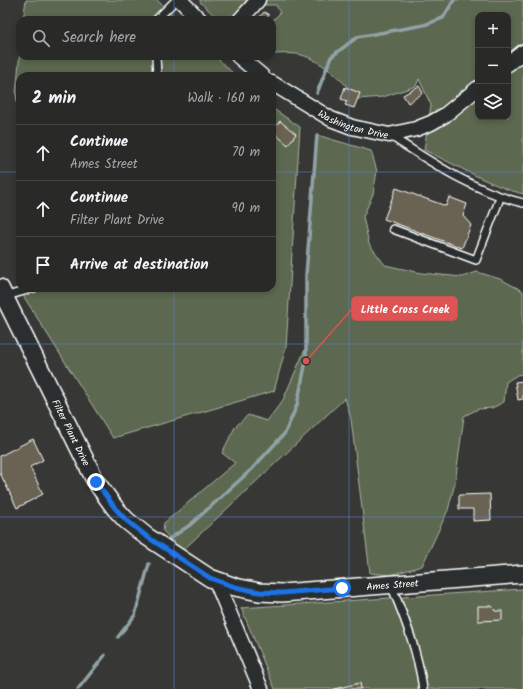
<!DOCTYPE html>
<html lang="en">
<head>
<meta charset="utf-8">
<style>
  body { margin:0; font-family:Kalam,sans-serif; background:#313230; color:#f1f3f6 }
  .controls { position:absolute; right:12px; top:12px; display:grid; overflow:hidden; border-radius:8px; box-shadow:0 2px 6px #0003 }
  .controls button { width:36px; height:36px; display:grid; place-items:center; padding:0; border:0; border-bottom:1px solid #454645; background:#292a28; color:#f1f3f6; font:20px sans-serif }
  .stop { position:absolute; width:12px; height:12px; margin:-9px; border:3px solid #1a73e8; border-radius:50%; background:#fff }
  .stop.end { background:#1a73e8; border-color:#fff; box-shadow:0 1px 4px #0008 }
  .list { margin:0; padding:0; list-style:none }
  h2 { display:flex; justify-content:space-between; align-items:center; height:52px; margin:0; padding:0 16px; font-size:17px }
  h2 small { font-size:13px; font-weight:400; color:#a5a7a8 }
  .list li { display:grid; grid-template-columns:26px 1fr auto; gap:12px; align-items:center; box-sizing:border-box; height:56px; padding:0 16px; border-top:1px solid #454645 }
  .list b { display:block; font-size:15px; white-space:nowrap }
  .list p { margin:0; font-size:13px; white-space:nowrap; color:#a5a7a8 }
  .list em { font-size:13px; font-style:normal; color:#a5a7a8 }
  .icon { flex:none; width:22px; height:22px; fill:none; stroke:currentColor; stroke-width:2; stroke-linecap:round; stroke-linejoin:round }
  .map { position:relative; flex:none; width:523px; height:689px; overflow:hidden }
  .search { position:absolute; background:#292a28; box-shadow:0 2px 6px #0003; left:16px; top:16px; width:260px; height:44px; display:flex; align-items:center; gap:10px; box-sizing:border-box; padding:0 14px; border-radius:12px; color:#a5a7a8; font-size:15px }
  .panel { position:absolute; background:#292a28; box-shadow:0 2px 6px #0003; left:16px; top:72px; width:260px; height:220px; border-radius:12px }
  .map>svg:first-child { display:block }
  .green { fill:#5b674f; stroke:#adb3a7; fill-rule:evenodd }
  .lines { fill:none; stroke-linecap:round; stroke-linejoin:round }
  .stream { stroke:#92a3a8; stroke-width:3.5 }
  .building { fill:#6a6353; stroke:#fff }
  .service-casing { stroke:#fff; stroke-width:10 }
  .minor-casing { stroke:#fff; stroke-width:17 }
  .tertiary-casing { stroke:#fff; stroke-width:20 }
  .service { stroke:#2a2d2e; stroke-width:7 }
  .minor { stroke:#2a2d2e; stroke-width:14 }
  .tertiary { stroke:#2a2d2e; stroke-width:17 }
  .route { stroke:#1a73e8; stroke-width:5 }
  .grid { fill:none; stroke:#6183e4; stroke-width:1; stroke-opacity:0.55 }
  .labels { text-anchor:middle; stroke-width:3; stroke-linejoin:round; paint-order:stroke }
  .street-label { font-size:10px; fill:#fff; stroke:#2a2d2e }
  .leader { fill:none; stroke:#de5353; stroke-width:1.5 }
  .callout-dot { fill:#de5353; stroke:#2a2d2e; stroke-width:1.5 }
  .callout { fill:#de5353; stroke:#de5353; stroke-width:1.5 }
  .callout-label { font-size:11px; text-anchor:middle; font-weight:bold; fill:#fff }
</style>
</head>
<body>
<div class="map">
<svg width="523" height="689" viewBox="0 0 523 689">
  <rect width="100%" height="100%" fill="#373835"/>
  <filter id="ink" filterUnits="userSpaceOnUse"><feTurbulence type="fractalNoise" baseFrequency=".025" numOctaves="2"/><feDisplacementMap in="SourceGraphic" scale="8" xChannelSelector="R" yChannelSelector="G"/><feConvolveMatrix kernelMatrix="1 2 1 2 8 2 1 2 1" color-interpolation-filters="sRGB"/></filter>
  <g filter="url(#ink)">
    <g class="green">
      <polygon points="26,0 157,0 178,20 23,20"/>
      <path d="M200 0H523V194C488 185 457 165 424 150L431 105 419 79 416 86 383 97 357 99C346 82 318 57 297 54 289 53 280 54 272 54V21L280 13 276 5H262L236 20H219L200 2ZM478 15H508V117H478Z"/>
      <polygon points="20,52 20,56 215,56 236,76 20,76 20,129 16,93"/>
      <polygon points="272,108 300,127 286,347 274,391 113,438 24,297 24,288 272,288"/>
      <polygon points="317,135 371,151 377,171 373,194 363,217 369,244 385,265 421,273 462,277 477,272 500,279 523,291 523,374 517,375 506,382 504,402 492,408 478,409 464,416 455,483 448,510 422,566 390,575 370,573 351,419 345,398 182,551 163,531 164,523 235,463 222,453 235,427 248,415 267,421 283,400 306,347 307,262"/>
      <polygon points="523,589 523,689 275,689 241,608"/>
    </g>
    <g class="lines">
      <g class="stream">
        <polyline points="317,93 331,57 357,37 424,25 443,18 454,0"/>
        <polyline points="169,539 190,525 252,469 285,433 297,405 306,361 306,275 317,135"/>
        <polyline points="118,637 135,615 149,564"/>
        <polyline points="78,689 105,655"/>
      </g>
    </g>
    <g class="building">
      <polygon points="264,12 269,15 265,20 257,20"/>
      <polygon points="419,86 423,93 408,103 403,95"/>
      <polygon points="345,87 360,93 354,108 345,105 347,101 341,99"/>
      <polygon points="280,121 296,134 288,145 272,131"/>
      <polygon points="396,188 446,206 449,197 467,204 463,216 471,225 462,248 384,219"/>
      <polygon points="523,381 523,399 518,400 515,382"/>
      <polygon points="33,439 43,460 30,467 43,494 17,508 0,473 0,456"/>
      <polygon points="490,494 491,520 473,521 473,509 459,509 459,495"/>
      <polygon points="478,606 492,606 495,611 502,611 502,620 478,621"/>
      <polygon points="360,683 361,689 334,689"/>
    </g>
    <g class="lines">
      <g class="service-casing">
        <g id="service">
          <polyline points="156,20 176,0"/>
          <polyline points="156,56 157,76"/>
          <path d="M389 135C431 162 475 192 523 203"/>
          <polyline points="393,229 476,260 500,198"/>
          <polyline points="4,297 34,288"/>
          <path d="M391 585C405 619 418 652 423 689"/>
        </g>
      </g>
      <g class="minor-casing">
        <g id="minor">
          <polyline points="180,0 200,20"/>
          <polyline points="240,20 258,0"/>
          <polyline points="238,56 262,76"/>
          <polyline points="508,64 523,52"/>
          <path id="s1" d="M272 83 331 119 352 127 389 135 416 129 431 123 445 115 478 88"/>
          <polyline points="216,581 261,689"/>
        </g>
      </g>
      <g class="tertiary-casing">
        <g id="tertiary">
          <path id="s2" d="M0 288 96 482 115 508 126 520 146 536 210 578 235 587 259 592 282 593 523 574"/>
        </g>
      </g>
      <use href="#service" class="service"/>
      <use href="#minor" class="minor"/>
      <use href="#tertiary" class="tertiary"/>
    </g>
  </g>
  <g class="lines" filter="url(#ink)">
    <polyline class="route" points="96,482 115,508 126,520 146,536 210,578 235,587 259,592 282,593 342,588"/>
  </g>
  <path class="grid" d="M174 0V20M349 0V689M174 56V76M0 172H20M272 172H523M174 288V689M0 344H523M0 517H523"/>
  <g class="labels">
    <g class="street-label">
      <text dy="4" stroke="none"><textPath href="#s1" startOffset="92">Washington Drive</textPath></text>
      <text dy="4" stroke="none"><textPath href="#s2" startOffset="161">Filter Plant Drive</textPath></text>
      <text dy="4" stroke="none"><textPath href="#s2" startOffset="552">Ames Street</textPath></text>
    </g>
  </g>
  <path class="leader" d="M306 361L352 309"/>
  <circle class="callout-dot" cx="306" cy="361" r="4"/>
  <rect class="callout" x="352" y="297" width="105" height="23" rx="4"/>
  <g class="callout-label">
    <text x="405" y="313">Little Cross Creek</text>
  </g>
</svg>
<div class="controls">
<button>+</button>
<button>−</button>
<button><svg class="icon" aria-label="layers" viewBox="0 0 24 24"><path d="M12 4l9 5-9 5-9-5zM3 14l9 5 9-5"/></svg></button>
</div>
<div class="stop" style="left:342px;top:588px"></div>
<div class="stop end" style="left:96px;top:482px"></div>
<div class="search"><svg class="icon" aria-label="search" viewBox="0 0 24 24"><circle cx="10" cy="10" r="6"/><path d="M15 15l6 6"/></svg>Search here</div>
<section class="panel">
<h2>2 min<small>Walk · 160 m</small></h2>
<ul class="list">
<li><svg class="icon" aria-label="ahead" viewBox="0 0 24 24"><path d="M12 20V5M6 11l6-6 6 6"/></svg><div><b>Continue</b><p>Ames Street</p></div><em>70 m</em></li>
<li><svg class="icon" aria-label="ahead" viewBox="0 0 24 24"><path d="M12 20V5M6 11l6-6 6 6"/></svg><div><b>Continue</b><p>Filter Plant Drive</p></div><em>90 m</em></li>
<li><svg class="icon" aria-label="arrive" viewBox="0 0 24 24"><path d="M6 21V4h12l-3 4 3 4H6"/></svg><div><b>Arrive at destination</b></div></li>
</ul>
</section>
</div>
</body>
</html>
